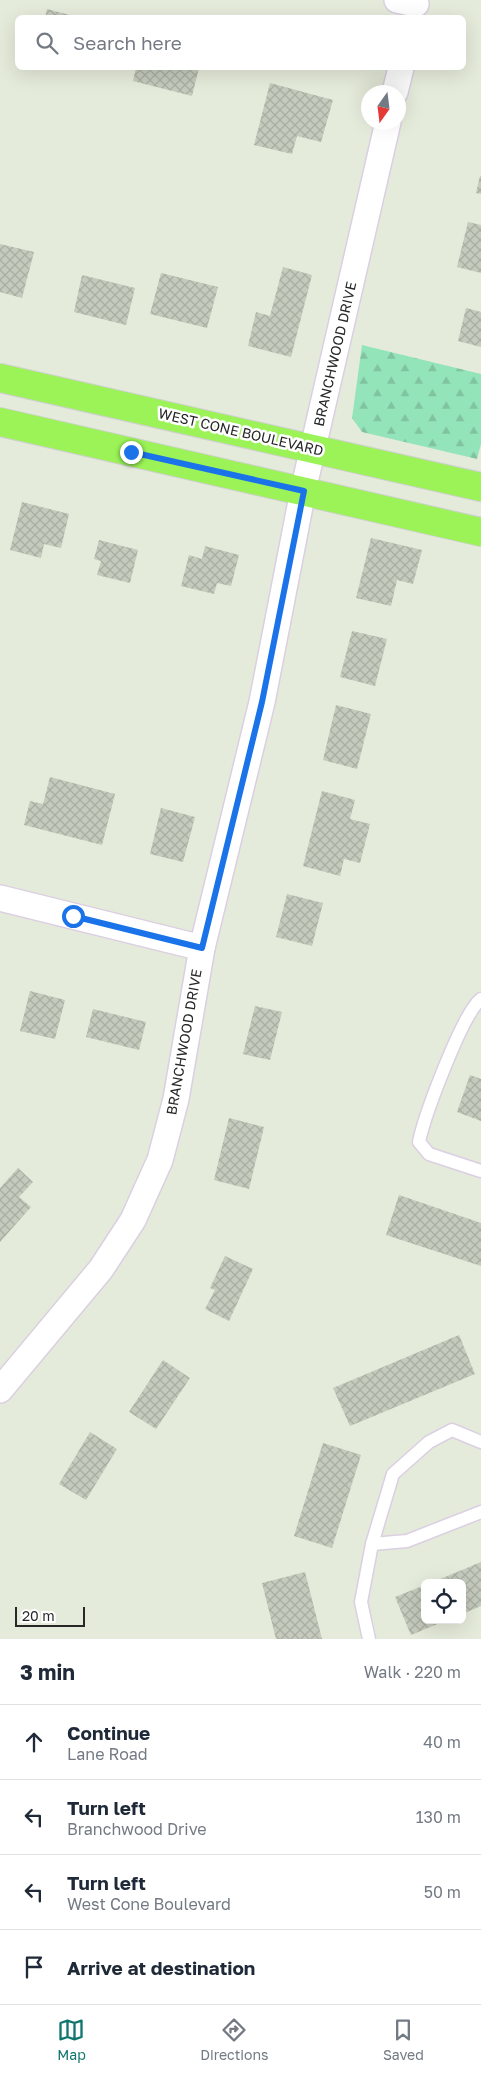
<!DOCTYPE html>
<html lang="en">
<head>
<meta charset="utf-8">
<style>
  body { margin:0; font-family:"Golos Text",sans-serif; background:#f2f2f3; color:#1f2937 }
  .controls { position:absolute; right:15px; bottom:15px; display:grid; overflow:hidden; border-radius:8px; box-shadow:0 5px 20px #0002 }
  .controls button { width:45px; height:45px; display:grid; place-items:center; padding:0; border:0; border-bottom:1px solid #e0e1e3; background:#fff; color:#1f2937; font:25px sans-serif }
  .compass { position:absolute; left:361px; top:85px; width:45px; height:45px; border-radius:50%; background:#fff; box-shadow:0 5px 20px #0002; rotate:194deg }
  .scale { position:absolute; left:15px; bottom:12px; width:70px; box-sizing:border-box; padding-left:5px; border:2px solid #282828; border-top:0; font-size:14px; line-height:18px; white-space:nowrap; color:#282828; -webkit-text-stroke:4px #fff; paint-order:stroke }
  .stop { position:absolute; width:15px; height:15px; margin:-11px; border:4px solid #1a73e8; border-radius:50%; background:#fff }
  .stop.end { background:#1a73e8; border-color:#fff; box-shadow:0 1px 5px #0008 }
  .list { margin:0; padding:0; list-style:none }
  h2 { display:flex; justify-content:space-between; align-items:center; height:65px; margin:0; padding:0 20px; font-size:21px }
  h2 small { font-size:16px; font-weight:400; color:#747a83 }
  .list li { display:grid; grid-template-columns:32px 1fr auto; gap:15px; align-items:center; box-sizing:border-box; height:75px; padding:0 20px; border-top:1px solid #e0e1e3 }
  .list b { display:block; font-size:19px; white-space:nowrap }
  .list p { margin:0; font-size:16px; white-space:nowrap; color:#747a83 }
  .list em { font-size:16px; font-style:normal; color:#747a83 }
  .icon { flex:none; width:28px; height:28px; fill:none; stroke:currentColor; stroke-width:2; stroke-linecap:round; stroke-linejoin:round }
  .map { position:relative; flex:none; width:481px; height:1639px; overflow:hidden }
  .search { position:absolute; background:#fff; box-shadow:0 5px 20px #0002; left:15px; right:15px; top:15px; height:55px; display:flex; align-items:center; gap:12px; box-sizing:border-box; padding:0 18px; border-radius:8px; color:#747a83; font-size:19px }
  .sheet { height:365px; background:#fff }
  nav { display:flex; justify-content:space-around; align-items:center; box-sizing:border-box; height:70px; border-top:1px solid #e0e1e3; background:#fff; font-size:14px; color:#747a83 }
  nav a { display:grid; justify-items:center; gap:2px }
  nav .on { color:#0f766e }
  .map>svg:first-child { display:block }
  .forest { fill:url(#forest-firs) }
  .building { fill:url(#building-cross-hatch) }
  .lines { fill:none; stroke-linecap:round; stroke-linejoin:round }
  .service-casing { stroke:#dbcfe2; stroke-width:15 }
  .minor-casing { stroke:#dbcfe2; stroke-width:28 }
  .primary-casing { stroke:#d0d0d0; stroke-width:30 }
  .service { stroke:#fff; stroke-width:12 }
  .minor { stroke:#fff; stroke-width:25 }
  .primary { stroke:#9bf357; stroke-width:28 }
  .route { stroke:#1a73e8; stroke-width:6 }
  .labels { text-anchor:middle; stroke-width:5; stroke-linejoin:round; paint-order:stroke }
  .street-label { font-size:14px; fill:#282828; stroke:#fff }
</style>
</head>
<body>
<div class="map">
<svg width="481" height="1639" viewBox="0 0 481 1639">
  <defs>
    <pattern id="forest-firs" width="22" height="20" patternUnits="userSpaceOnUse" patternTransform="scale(1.25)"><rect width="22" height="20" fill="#94e4b9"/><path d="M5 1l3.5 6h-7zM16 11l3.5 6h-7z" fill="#80c49f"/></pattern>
    <pattern id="building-cross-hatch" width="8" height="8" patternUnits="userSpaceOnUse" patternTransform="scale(1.25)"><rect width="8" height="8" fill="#c4cabc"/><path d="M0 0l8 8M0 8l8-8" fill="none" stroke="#a8aea2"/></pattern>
  </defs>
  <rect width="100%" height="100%" fill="#e5ebda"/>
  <polygon class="forest" points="362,345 481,374 481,444 477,459 362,432 352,418"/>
  <g class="building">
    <polygon points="47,9 77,17 77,18 45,18"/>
    <polygon points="136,68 199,68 192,96 133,81"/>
    <polygon points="270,83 333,100 321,142 297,136 292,154 254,145"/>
    <polygon points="480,176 481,176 481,194 476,193"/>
    <polygon points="468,222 481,225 481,273 457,267"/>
    <polygon points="0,244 34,252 22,298 0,292"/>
    <polygon points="283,267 312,275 291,357 248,346 256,312 270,316"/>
    <polygon points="161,273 218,287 207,328 150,314"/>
    <polygon points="82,275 135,288 126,325 74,312"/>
    <polygon points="466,308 481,312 481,347 458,341"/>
    <polygon points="22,502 69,514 61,548 44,544 41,558 10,550"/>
    <polygon points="371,538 422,550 413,584 397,580 391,606 356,598"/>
    <polygon points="99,540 138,550 130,583 97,575 101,561 94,559"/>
    <polygon points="205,546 239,555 231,586 217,583 214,594 181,586 189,555 202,559"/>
    <polygon points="352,631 387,639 375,686 340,677"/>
    <polygon points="336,705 371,714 357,769 323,760"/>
    <polygon points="50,777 115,794 102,845 24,825 30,801 43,804"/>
    <polygon points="322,791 355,800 350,819 370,824 360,863 344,859 340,876 303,866"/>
    <polygon points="161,808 195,817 183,862 150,854"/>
    <polygon points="287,894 323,903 312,946 276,937"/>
    <polygon points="30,991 65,1000 55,1039 20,1031"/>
    <polygon points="255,1006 282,1012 270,1060 243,1054"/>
    <polygon points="93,1009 146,1022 139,1050 86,1037"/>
    <polygon points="470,1075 481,1079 481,1121 457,1112"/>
    <polygon points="229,1118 264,1127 249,1189 214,1180"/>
    <polygon points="18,1168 33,1182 19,1197 31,1207 0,1242 0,1188"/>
    <polygon points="399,1195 481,1223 481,1266 386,1235"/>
    <polygon points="225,1256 253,1269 229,1321 205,1309 215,1290 210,1288"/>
    <polygon points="459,1335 475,1374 350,1426 333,1388"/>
    <polygon points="163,1360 190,1378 156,1429 129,1412"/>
    <polygon points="90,1432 117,1449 86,1500 59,1484"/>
    <polygon points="323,1443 361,1455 332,1548 294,1536"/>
    <polygon points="481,1562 481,1606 462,1614 462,1583 431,1583"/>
    <polygon points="305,1572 322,1639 276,1639 262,1583"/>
    <polygon points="425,1585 425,1620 447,1620 411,1635 395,1597"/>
  </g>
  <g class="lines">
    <g class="service-casing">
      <g id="service">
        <path d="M481 999C462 1014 424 1117 419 1142L429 1154 481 1171"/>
        <polyline points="372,1544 407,1541 481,1512"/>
        <polyline points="369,1639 361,1602 372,1544 393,1474 429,1442 452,1430 481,1442"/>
      </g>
    </g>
    <g class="minor-casing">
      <g id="minor">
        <polyline points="397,0 416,4"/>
        <polyline points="395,92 401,68"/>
        <polyline points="0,898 202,948"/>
        <polyline points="0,1390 101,1269 133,1220 160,1160 176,1099 202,948 262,702 303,491 388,122"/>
      </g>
    </g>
    <g class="primary-casing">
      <g id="primary">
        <polyline points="0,378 481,487"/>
        <polyline points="0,422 481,532"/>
      </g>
    </g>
    <use href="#service" class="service"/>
    <use href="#minor" class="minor"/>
    <use href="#primary" class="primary"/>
  </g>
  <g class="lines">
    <polyline class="route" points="73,916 202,948 262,702 304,491 131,452"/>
  </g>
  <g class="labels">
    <g class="street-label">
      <text transform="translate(335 354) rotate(-77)" y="5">BRANCHWOOD DRIVE</text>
      <text transform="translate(241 432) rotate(13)" y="5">WEST CONE BOULEVARD</text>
      <text transform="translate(184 1042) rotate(-80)" y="5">BRANCHWOOD DRIVE</text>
    </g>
  </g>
</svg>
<div class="controls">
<button><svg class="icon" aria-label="locate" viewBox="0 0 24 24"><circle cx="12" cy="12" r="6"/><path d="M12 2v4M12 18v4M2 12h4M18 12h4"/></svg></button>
</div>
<svg class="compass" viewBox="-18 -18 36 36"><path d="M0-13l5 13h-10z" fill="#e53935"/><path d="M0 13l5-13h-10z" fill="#747a83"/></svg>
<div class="scale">20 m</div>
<div class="stop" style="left:73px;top:916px"></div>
<div class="stop end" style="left:131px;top:452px"></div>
<div class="search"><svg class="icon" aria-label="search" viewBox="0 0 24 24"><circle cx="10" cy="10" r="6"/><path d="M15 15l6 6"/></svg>Search here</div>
</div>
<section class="sheet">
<h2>3 min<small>Walk · 220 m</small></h2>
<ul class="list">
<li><svg class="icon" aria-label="ahead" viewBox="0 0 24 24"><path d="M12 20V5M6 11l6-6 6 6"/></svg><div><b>Continue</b><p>Lane Road</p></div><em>40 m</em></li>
<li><svg class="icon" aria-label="left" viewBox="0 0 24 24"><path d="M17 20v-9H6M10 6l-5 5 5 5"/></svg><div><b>Turn left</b><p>Branchwood Drive</p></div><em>130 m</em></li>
<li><svg class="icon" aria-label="left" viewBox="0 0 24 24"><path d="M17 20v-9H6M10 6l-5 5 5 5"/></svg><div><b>Turn left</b><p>West Cone Boulevard</p></div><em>50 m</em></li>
<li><svg class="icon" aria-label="arrive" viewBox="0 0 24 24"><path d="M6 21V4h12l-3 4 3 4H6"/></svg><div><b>Arrive at destination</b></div></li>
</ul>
</section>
<nav>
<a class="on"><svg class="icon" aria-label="map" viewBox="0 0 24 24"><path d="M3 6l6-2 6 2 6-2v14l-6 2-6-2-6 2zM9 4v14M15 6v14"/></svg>Map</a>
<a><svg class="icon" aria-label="directions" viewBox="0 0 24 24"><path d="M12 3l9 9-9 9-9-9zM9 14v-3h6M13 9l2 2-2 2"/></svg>Directions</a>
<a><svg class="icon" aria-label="saved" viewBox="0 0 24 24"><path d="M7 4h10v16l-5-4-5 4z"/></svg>Saved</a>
</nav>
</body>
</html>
